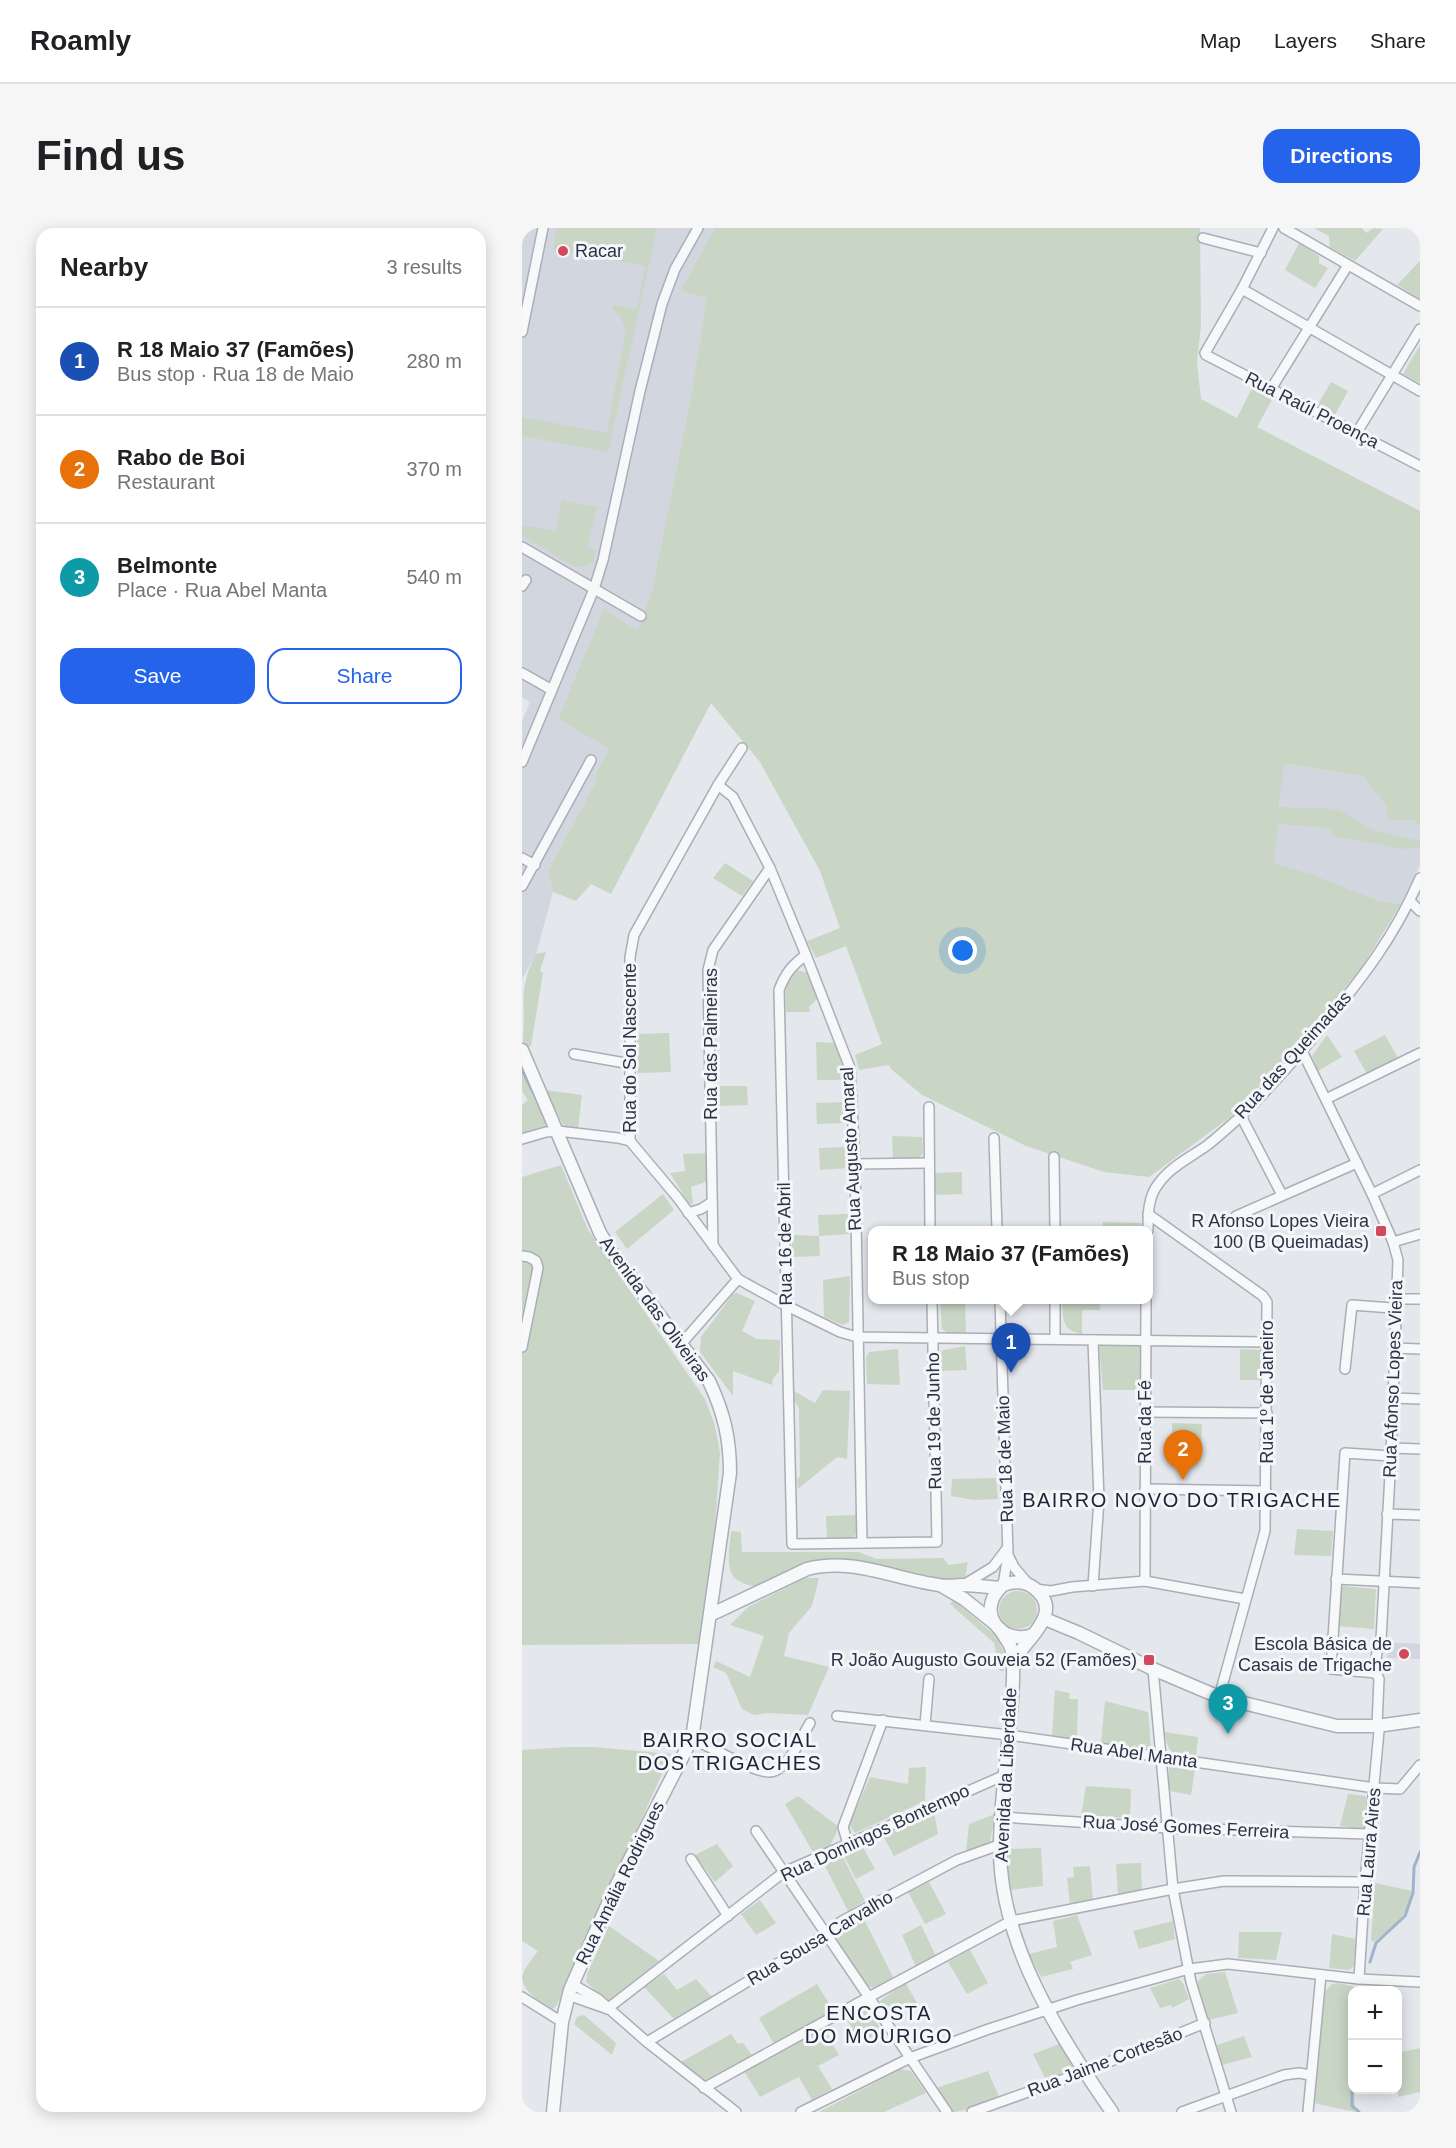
<!DOCTYPE html>
<html lang="en">
<head>
<meta charset="utf-8">
<style>
  body { margin:0; font-family:Arial,sans-serif; background:#f6f6f6; color:#202124 }
  .controls { position:absolute; right:18px; bottom:18px; display:grid; overflow:hidden; border-radius:12px; box-shadow:0 3px 15px #0003 }
  .controls button { width:54px; height:54px; display:grid; place-items:center; padding:0; border:0; border-bottom:2px solid #e0e0e0; background:#fff; color:#202124; font:30px sans-serif }
  .you { position:absolute; left:441px; top:723px; width:21px; height:21px; margin:-15px; border:4px solid #fff; border-radius:50%; background:#1a73e8; box-shadow:0 0 0 9px #1a73e833 }
  .badge { display:grid; place-items:center; width:39px; height:39px; border-radius:50%; background:#2563eb; color:#fff; font-size:20px; font-weight:700 }
  .pin { position:absolute; translate:-50% -50px; filter:drop-shadow(0 2px 3px #0008) }
  .pin::after { content:''; position:absolute; top:32px; width:21px; height:18px; background:inherit; clip-path:polygon(0 0,100% 0,50% 100%) }
  .popup { position:absolute; left:346px; top:998px; width:285px; height:78px; box-sizing:border-box; display:grid; place-content:center; border-radius:12px; background:#fff; filter:drop-shadow(0 2px 4px #0005); font-size:20px; white-space:nowrap; color:#757577 }
  .popup b { font-size:22px; color:#202124 }
  .popup::after { content:''; position:absolute; left:50%; top:100%; margin-left:-12px; border:12px solid transparent; border-top-color:#fff }
  .list { margin:0; padding:0; list-style:none }
  h2 { display:flex; justify-content:space-between; align-items:center; height:78px; margin:0; padding:0 24px; font-size:26px }
  h2 small { font-size:20px; font-weight:400; color:#757577 }
  .list li { display:grid; grid-template-columns:39px 1fr auto; gap:18px; align-items:center; box-sizing:border-box; height:108px; padding:0 24px; border-top:2px solid #e0e0e0 }
  .list b { display:block; font-size:22px; white-space:nowrap }
  .list p { margin:0; font-size:20px; white-space:nowrap; color:#757577 }
  .list em { font-size:20px; font-style:normal; color:#757577 }
  .actions { display:flex; gap:12px; padding:18px 24px }
  .actions a { flex:1; padding:14px 0; border:2px solid #2563eb; border-radius:18px; text-align:center; font-size:21px; color:#2563eb }
  .actions .main { background:#2563eb; color:#fff }
  .map { position:relative; flex:none; width:898px; height:1884px; overflow:hidden; border-radius:18px }
  header { display:flex; align-items:center; gap:36px; box-sizing:border-box; height:84px; padding:0 30px; background:#fff; border-bottom:2px solid #e0e0e0 }
  header strong { font-size:28px }
  nav { display:flex; gap:33px; margin-inline-start:auto; font-size:21px }
  .intro { display:flex; align-items:center; justify-content:space-between; box-sizing:border-box; height:144px; padding:0 36px }
  h1 { margin:0; font-size:42px }
  .button { padding:15px 27px; border-radius:18px; background:#2563eb; color:#fff; font-size:21px; font-weight:700 }
  main { display:flex; gap:36px; padding:0 36px }
  aside { flex:1; background:#fff; border-radius:18px; box-shadow:0 3px 15px #0003 }
  .map>svg:first-child { display:block }
  .built { fill:#d2d6de }
  .green { fill:#c9d6c5 }
  .lines { fill:none; stroke-linecap:round; stroke-linejoin:round }
  .stream { stroke:#9fb4cc; stroke-width:3 }
  .minor-casing { stroke:#a9aeb7; stroke-width:12 }
  .tertiary-casing { stroke:#a9aeb7; stroke-width:15 }
  .minor { stroke:#f7f8fa; stroke-width:9 }
  .tertiary { stroke:#f7f8fa; stroke-width:12 }
  .poi-dot { fill:#d1495b; stroke:#f4f6f9; stroke-width:2 }
  .labels { text-anchor:middle; stroke-width:6; stroke-linejoin:round; paint-order:stroke }
  .poi-label { font-size:18px; fill:#2b3445; stroke:#f4f6f9; text-anchor:end }
  .street-label { font-size:18px; fill:#2b3445; stroke:#f4f6f9 }
  .neighbourhood-label { font-size:20px; letter-spacing:1.5px; fill:#1d2536; stroke:#f4f6f9 }
</style>
</head>
<body>
<header>
<strong>Roamly</strong>
<nav><a>Map</a><a>Layers</a><a>Share</a></nav>
</header>
<div class="intro"><h1>Find us</h1><a class="button">Directions</a></div>
<main>
<aside>
<h2>Nearby<small>3 results</small></h2>
<ul class="list">
<li><span class="badge" style="background:#1a4fb4">1</span><div><b>R 18 Maio 37 (Famões)</b><p>Bus stop · Rua 18 de Maio</p></div><em>280 m</em></li>
<li><span class="badge" style="background:#e8710a">2</span><div><b>Rabo de Boi</b><p>Restaurant</p></div><em>370 m</em></li>
<li><span class="badge" style="background:#0f9aa8">3</span><div><b>Belmonte</b><p>Place · Rua Abel Manta</p></div><em>540 m</em></li>
</ul>
<div class="actions"><a class="main">Save</a><a>Share</a></div>
</aside>
<div class="map">
<svg width="898" height="1884" viewBox="0 0 898 1884">
  <rect width="100%" height="100%" fill="#e4e7ec"/>
  <g class="built">
    <polygon points="0,0 193,0 160,61 185,70 168,173 130,362 116,404 83,382 36,491 87,521 72,547 76,550 26,643 31,664 14,726 0,751 0,494 8,474 0,469"/>
    <polygon points="761,536 841,548 864,578 898,597 898,637 879,676 858,673 789,646 752,635"/>
    <polygon points="866,1414 898,1416 898,1431 865,1430"/>
  </g>
  <g class="green">
    <polygon points="35,0 135,0 86,224 0,208 0,189 85,205 104,101 99,90 90,81 91,77 115,81 123,38 31,21"/>
    <polygon points="193,0 678,0 679,97 675,134 679,171 715,190 730,160 751,170 735,199 898,283 898,597 890,592 866,592 864,578 841,548 762,536 757,579 815,581 853,603 898,613 898,619 882,621 811,608 809,600 756,596 752,635 789,646 858,673 879,676 840,739 805,782 736,860 707,890 627,949 582,944 504,918 400,867 369,841 367,837 337,842 333,827 360,816 324,718 294,730 285,713 318,700 298,643 238,534 189,475 89,666 69,656 54,673 31,664 26,643 76,550 72,548 87,521 36,491 82,381 116,403 130,362 168,173 185,70 159,62"/>
    <polygon points="792,0 840,0 844,5 852,0 861,1 833,33 808,19 807,8"/>
    <polygon points="777,15 797,28 797,35 806,40 793,60 763,42"/>
    <polygon points="898,33 898,71 875,57"/>
    <polygon points="898,117 898,155 881,146"/>
    <polygon points="809,154 826,163 811,190 794,180"/>
    <polygon points="40,272 75,279 65,320 74,322 72,332 66,338 53,339 0,308 0,297 34,303"/>
    <polygon points="203,635 231,653 220,668 191,650"/>
    <path d="M24 724 18 743 21 745 9 818 1 819 2 784C0 763 4 744 14 726Z"/>
    <path d="M276 742 285 745 295 771 287 779 288 784H264C263 768 261 753 276 742Z"/>
    <polygon points="147,805 149,844 116,845 114,806"/>
    <polygon points="805,807 820,829 796,843 790,828"/>
    <polygon points="863,807 876,830 845,846 832,823"/>
    <polygon points="294,814 313,815 325,852 295,852"/>
    <polygon points="0,838 25,891 23,898 0,906 0,877 6,872 0,863"/>
    <polygon points="196,858 225,858 226,877 197,878"/>
    <polygon points="23,862 60,867 56,900 42,898"/>
    <polygon points="323,874 324,895 295,896 294,875"/>
    <polygon points="370,908 400,909 401,925 395,932 371,932"/>
    <polygon points="324,919 326,940 298,942 297,920"/>
    <polygon points="185,925 186,953 169,959 171,976 167,976 148,945 163,943 161,926"/>
    <polygon points="39,937 66,1002 183,1171 193,1198 198,1225 192,1315 177,1416 0,1417 0,949"/>
    <polygon points="440,944 440,966 412,967 412,945"/>
    <polygon points="141,966 152,982 105,1021 93,1004"/>
    <polygon points="326,986 327,1006 297,1008 298,1028 270,1029 270,1007 297,1008 296,987"/>
    <polygon points="581,994 619,995 621,1002 581,1002"/>
    <polygon points="328,1048 327,1094 321,1097 302,1089 301,1052"/>
    <polygon points="215,1065 233,1073 220,1103 235,1111 258,1112 257,1143 251,1151 250,1157 211,1143 211,1168 178,1124 179,1109 211,1066"/>
    <polygon points="418,1072 443,1072 444,1106 427,1105 420,1101"/>
    <path d="M540 1072H578V1082H560V1106C538 1102 542 1091 540 1072Z"/>
    <polygon points="580,1117 617,1117 619,1120 618,1162 581,1162 577,1119"/>
    <polygon points="443,1118 445,1142 417,1143 418,1127 421,1122"/>
    <polygon points="376,1121 378,1157 345,1156 344,1130 347,1124"/>
    <polygon points="718,1121 739,1122 738,1152 718,1152"/>
    <polygon points="301,1162 328,1163 325,1231 315,1229 276,1261 275,1252 278,1248 277,1180 272,1173 272,1163 293,1175"/>
    <polygon points="650,1195 680,1196 679,1225 650,1224"/>
    <polygon points="474,1250 476,1271 452,1272 429,1268 430,1251"/>
    <polygon points="334,1287 334,1306 329,1313 305,1312 304,1288"/>
    <polygon points="775,1301 811,1303 809,1328 772,1327"/>
    <path d="M209 1303 219 1304 220 1324H336L355 1331 421 1330 427 1337 446 1334 443 1349 426 1352 330 1332 300 1331 232 1358C199 1353 207 1329 209 1303Z"/>
    <polygon points="283,1350 297,1350 290,1378 267,1405 262,1428 307,1439 286,1487 245,1485 232,1487 220,1481 204,1445 191,1439 194,1433 228,1449 242,1408 208,1397 226,1379"/>
    <polygon points="819,1358 854,1361 852,1401 816,1398"/>
    <circle cx="496" cy="1382" r="19"/>
    <polygon points="432,1372 476,1410 483,1428 482,1443 478,1443 472,1415 428,1376"/>
    <polygon points="533,1462 548,1465 547,1471 556,1471 555,1511 530,1508"/>
    <polygon points="583,1473 626,1484 629,1520 626,1521 579,1515"/>
    <path d="M642 1504 676 1509 674 1529C649 1525 648 1529 642 1504Z"/>
    <path d="M45 1519H72L149 1526 35 1777 31 1781C20 1775 0 1764 0 1748 3 1739 11 1730 16 1723L0 1713V1522Z"/>
    <polygon points="651,1537 673,1541 669,1567 647,1563 647,1539"/>
    <polygon points="404,1539 403,1573 333,1605 327,1597 348,1549 386,1556 387,1540"/>
    <polygon points="564,1558 609,1561 608,1590 559,1588"/>
    <polygon points="826,1566 844,1568 843,1597 841,1601 818,1598"/>
    <polygon points="276,1568 317,1599 308,1618 291,1624 263,1576"/>
    <polygon points="412,1584 416,1606 372,1628 360,1606"/>
    <polygon points="473,1586 468,1615 444,1624 447,1596"/>
    <polygon points="195,1616 211,1638 193,1654 173,1627"/>
    <polygon points="339,1616 353,1641 334,1651 320,1624"/>
    <polygon points="519,1620 521,1658 488,1662 484,1642 484,1621"/>
    <polygon points="319,1625 343,1673 326,1683 300,1632"/>
    <polygon points="619,1635 620,1663 596,1668 594,1636"/>
    <polygon points="568,1638 571,1672 548,1676 545,1650 552,1649 551,1639"/>
    <polygon points="407,1654 424,1686 403,1696 386,1664"/>
    <path d="M853 1655 890 1663C885 1690 873 1697 852 1714L849 1713Z"/>
    <polygon points="238,1672 254,1695 234,1707 219,1686"/>
    <polygon points="555,1687 570,1727 548,1734 551,1741 519,1749 507,1726 535,1719 531,1693"/>
    <polygon points="341,1689 371,1749 354,1761 342,1756 312,1713 315,1705"/>
    <polygon points="651,1693 653,1711 617,1721 611,1703"/>
    <polygon points="399,1697 414,1728 394,1739 380,1707"/>
    <polygon points="87,1698 137,1733 87,1772 83,1772 64,1754 65,1746"/>
    <polygon points="717,1704 760,1704 754,1732 716,1730"/>
    <polygon points="810,1706 834,1711 832,1738 827,1742 807,1740"/>
    <polygon points="448,1722 466,1755 445,1766 426,1734"/>
    <polygon points="703,1744 716,1785 686,1792 675,1754 684,1746"/>
    <polygon points="142,1746 155,1762 174,1751 190,1769 152,1791 122,1759"/>
    <polygon points="657,1751 661,1755 667,1771 650,1780 649,1777 638,1780 628,1760"/>
    <polygon points="383,1754 395,1775 365,1789 359,1780 358,1773"/>
    <polygon points="817,1755 844,1762 830,1762 830,1862 832,1862 833,1884 792,1875 803,1764 810,1756"/>
    <polygon points="295,1756 312,1784 252,1816 237,1790"/>
    <polygon points="343,1778 361,1804 338,1815 323,1789"/>
    <polygon points="62,1787 94,1815 90,1827 52,1796 55,1789"/>
    <polygon points="301,1800 317,1827 296,1838 310,1861 290,1872 277,1849 238,1869 222,1843"/>
    <polygon points="209,1806 216,1816 221,1815 230,1827 184,1853 159,1834"/>
    <polygon points="722,1808 730,1829 700,1837 695,1817"/>
    <path d="M537 1816 551 1837C548 1848 535 1850 525 1854L511 1826Z"/>
    <polygon points="898,1820 898,1864 876,1869 876,1825"/>
    <polygon points="379,1841 389,1843 404,1865 362,1884 297,1884"/>
    <path d="M466 1843 478 1871C468 1874 440 1884 431 1884 424 1882 418 1866 414 1860Z"/>
  </g>
  <g class="lines">
    <g class="stream">
      <polyline points="0,842 14,870"/>
      <polyline points="848,1734 854,1715 883,1688 891,1665 892,1639 898,1624"/>
      <polyline points="830,1774 829,1792 830,1798"/>
      <polyline points="830,1804 830,1878 837,1884"/>
    </g>
    <g class="minor-casing">
      <g id="minor">
        <polyline points="751,0 720,61 683,125 684,127 898,238"/>
        <polyline points="762,0 898,78"/>
        <polyline points="681,10 739,25"/>
        <polyline points="720,61 898,163"/>
        <polyline points="0,104 21,0"/>
        <polyline points="749,161 826,37"/>
        <polyline points="834,206 898,101"/>
        <polyline points="0,319 119,388"/>
        <polyline points="0,358 4,352"/>
        <polyline points="0,445 30,462"/>
        <polyline points="0,534 72,361 81,332 118,163 140,76 153,41 176,0"/>
        <polyline points="196,557 211,569 248,640 284,727 328,840 333,936 340,1315"/>
        <polyline points="0,630 13,637"/>
        <polyline points="0,658 69,532"/>
        <polyline points="888,673 898,683"/>
        <path d="M284 727C270 737 263 746 257 762L270 1316 415 1314 410 1072"/>
        <path d="M780 823 850 966 871 1014 876 1032 869 1228 859 1412C854 1423 851 1441 857 1451L855 1498 857 1503 843 1654 837 1751"/>
        <polyline points="52,826 109,836"/>
        <polyline points="804,871 898,825"/>
        <polyline points="407,879 408,1002"/>
        <polyline points="719,888 760,967"/>
        <polyline points="472,910 475,1002"/>
        <polyline points="0,911 24,904 36,903 96,910 108,913 155,969 216,1051 265,1078 318,1104 335,1109 745,1114"/>
        <polyline points="108,913 108,729 112,707 196,557 220,520"/>
        <polyline points="532,929 533,1002"/>
        <polyline points="333,936 406,935"/>
        <polyline points="850,966 898,942"/>
        <polyline points="166,985 179,981 190,974"/>
        <polyline points="626,986 741,1068 745,1074 743,1303 697,1469"/>
        <polyline points="714,988 835,935"/>
        <path d="M626 1002C626 986 626 968 637 955 649 938 671 928 687 916 698 907 708 898 718 889 747 861 775 829 801 798 841 749 873 708 898 650"/>
        <polyline points="871,1014 898,1006"/>
        <polyline points="191,1018 186,742 191,722 248,640"/>
        <polyline points="0,1028 7,1029 14,1033 16,1040 0,1119"/>
        <polyline points="478,1072 486,1327 481,1357 478,1360"/>
        <polyline points="533,1072 533,1111"/>
        <polyline points="160,1115 216,1051"/>
        <polyline points="873,1120 898,1121"/>
        <polyline points="823,1141 830,1077 870,1080 880,1071 898,1071"/>
        <polyline points="871,1170 898,1171"/>
        <polyline points="623,1184 745,1185"/>
        <polyline points="869,1220 898,1221"/>
        <polyline points="623,1261 744,1263"/>
        <polyline points="865,1286 898,1287"/>
        <polyline points="486,1327 492,1339 507,1357"/>
        <polyline points="814,1351 898,1355"/>
        <polyline points="623,1353 624,1072"/>
        <polyline points="443,1356 471,1339 486,1319"/>
        <polyline points="571,1358 577,1272 571,1112"/>
        <polyline points="513,1361 529,1363 550,1359 623,1353 723,1371"/>
        <polyline points="631,1441 651,1661 669,1754 709,1884"/>
        <polyline points="854,1445 809,1441 823,1225 869,1228"/>
        <polyline points="315,1488 487,1507 853,1560 878,1561 898,1537"/>
        <polyline points="403,1497 407,1451"/>
        <path d="M168 1511C191 1518 226 1543 247 1544 253 1544 256 1542 260 1538 272 1528 280 1508 288 1495"/>
        <polyline points="480,1589 646,1600 847,1606"/>
        <polyline points="234,1603 425,1884"/>
        <polyline points="326,1616 321,1599 361,1492"/>
        <polyline points="169,1631 206,1688"/>
        <polyline points="50,1756 76,1771 125,1814 214,1884"/>
        <polyline points="46,1767 83,1780"/>
        <polyline points="0,1769 40,1794"/>
        <polyline points="85,1781 262,1644 483,1547"/>
        <polyline points="125,1814 303,1707 320,1693 435,1632 477,1617"/>
        <polyline points="182,1860 347,1769 489,1693 651,1661 702,1653 843,1654"/>
        <polyline points="279,1884 388,1830 464,1802 555,1772 667,1741 706,1736 837,1751 898,1754"/>
        <polyline points="450,1884 562,1844 683,1795"/>
        <polyline points="660,1884 762,1847 777,1845 788,1847"/>
        <polyline points="786,1884 799,1747"/>
      </g>
    </g>
    <g class="tertiary-casing">
      <g id="tertiary">
        <path d="M0 822 78 1005 89 1023 187 1153C202 1185 208 1210 208 1245L171 1504 164 1522 91 1664 48 1762 40 1794 31 1884"/>
        <path d="M481 1357C492 1353 503 1353 512 1360 545 1385 501 1412 491 1435"/>
        <polyline points="420,1358 442,1371 472,1395"/>
        <path d="M478 1360C454 1385 480 1418 511 1407"/>
        <path d="M188 1387 285 1341C331 1329 372 1351 417 1357 425 1359 433 1357 440 1357 453 1357 465 1359 478 1360"/>
        <polyline points="523,1391 557,1405 631,1441 697,1469 815,1498 855,1498 898,1492"/>
        <path d="M478 1401 488 1417 491 1427C493 1491 478 1555 478 1619 477 1714 537 1808 590 1884"/>
      </g>
    </g>
    <use href="#minor" class="minor"/>
    <use href="#tertiary" class="tertiary"/>
  </g>
  <g class="poi-dot">
    <circle cx="41" cy="23" r="6"/>
    <rect x="853" y="997" width="12" height="12" rx="3"/>
    <circle cx="882" cy="1426" r="6"/>
    <rect x="621" y="1426" width="12" height="12" rx="3"/>
  </g>
  <g class="labels">
    <g class="poi-label">
      <text x="53" y="29" text-anchor="start">Racar</text>
      <text x="847" y="999">R Afonso Lopes Vieira<tspan x="847" dy="21">100 (B Queimadas)</tspan></text>
      <text x="870" y="1422">Escola Básica de<tspan x="870" dy="21">Casais de Trigache</tspan></text>
      <text x="615" y="1438">R João Augusto Gouveia 52 (Famões)</text>
    </g>
    <g class="street-label">
      <text transform="translate(790 182) rotate(27)" y="6">Rua Raúl Proença</text>
      <text transform="translate(189 816) rotate(-90)" y="6">Rua das Palmeiras</text>
      <text transform="translate(108 820) rotate(-90)" y="6">Rua do Sol Nascente</text>
      <text transform="translate(771 827) rotate(-48)" y="6">Rua das Queimadas</text>
      <text transform="translate(329 921) rotate(-93)" y="6">Rua Augusto Amaral</text>
      <text transform="translate(263 1016) rotate(-91)" y="6">Rua 16 de Abril</text>
      <text transform="translate(133 1081) rotate(54)" y="6">Avenida das Oliveiras</text>
      <text transform="translate(871 1151) rotate(-88)" y="6">Rua Afonso Lopes Vieira</text>
      <text transform="translate(745 1164) rotate(-90)" y="6">Rua 1º de Janeiro</text>
      <text transform="translate(412 1193) rotate(-91)" y="6">Rua 19 de Junho</text>
      <text transform="translate(623 1194) rotate(-90)" y="6">Rua da Fé</text>
      <text transform="translate(483 1231) rotate(-92)" y="6">Rua 18 de Maio</text>
      <text transform="translate(612 1525) rotate(8)" y="6">Rua Abel Manta</text>
      <text transform="translate(484 1547) rotate(-87)" y="6">Avenida da Liberdade</text>
      <text transform="translate(664 1599) rotate(3)" y="6">Rua José Gomes Ferreira</text>
      <text transform="translate(353 1605) rotate(-25)" y="6">Rua Domingos Bontempo</text>
      <text transform="translate(847 1624) rotate(-85)" y="6">Rua Laura Aires</text>
      <text transform="translate(98 1655) rotate(-64)" y="6">Rua Amália Rodrigues</text>
      <text transform="translate(298 1710) rotate(-31)" y="6">Rua Sousa Carvalho</text>
      <text transform="translate(583 1834) rotate(-21)" y="6">Rua Jaime Cortesão</text>
    </g>
    <g class="neighbourhood-label">
      <text x="660" y="1279">BAIRRO NOVO DO TRIGACHE</text>
      <text x="208" y="1519">BAIRRO SOCIAL<tspan x="208" dy="23">DOS TRIGACHES</tspan></text>
      <text x="357" y="1792">ENCOSTA<tspan x="357" dy="23">DO MOURIGO</tspan></text>
    </g>
  </g>
</svg>
<div class="controls">
<button>+</button>
<button>−</button>
</div>
<div class="you"></div>
<div class="pin badge" style="left:489px;top:1145px;background:#1a4fb4">1</div>
<div class="popup"><b>R 18 Maio 37 (Famões)</b>Bus stop</div>
<div class="pin badge" style="left:661px;top:1252px;background:#e8710a">2</div>
<div class="pin badge" style="left:706px;top:1506px;background:#0f9aa8">3</div>
</div>
</main>
</body>
</html>
